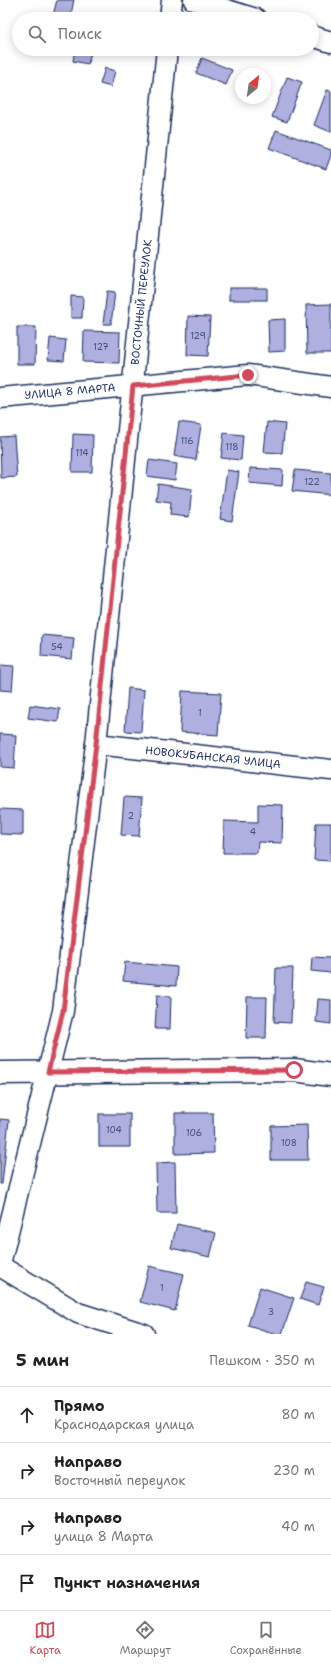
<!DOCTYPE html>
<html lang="ru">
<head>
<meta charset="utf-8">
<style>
  body { margin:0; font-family:"Shantell Sans",sans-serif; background:#f6f6f6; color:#202124 }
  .compass { position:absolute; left:235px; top:68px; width:36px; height:36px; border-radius:50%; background:#fff; box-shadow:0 2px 10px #0003; rotate:29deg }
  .stop { position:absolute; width:12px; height:12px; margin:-9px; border:3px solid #d1495b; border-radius:50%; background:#fff }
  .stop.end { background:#d1495b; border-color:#fff; box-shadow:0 1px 4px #0008 }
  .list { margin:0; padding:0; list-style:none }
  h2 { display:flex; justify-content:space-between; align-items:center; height:52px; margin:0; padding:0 16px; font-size:17px }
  h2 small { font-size:13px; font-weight:400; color:#757577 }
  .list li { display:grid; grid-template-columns:26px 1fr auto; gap:12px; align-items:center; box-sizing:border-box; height:56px; padding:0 16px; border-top:1px solid #e0e0e0 }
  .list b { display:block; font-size:15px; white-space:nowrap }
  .list p { margin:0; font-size:13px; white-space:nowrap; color:#757577 }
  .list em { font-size:13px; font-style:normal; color:#757577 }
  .icon { flex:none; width:22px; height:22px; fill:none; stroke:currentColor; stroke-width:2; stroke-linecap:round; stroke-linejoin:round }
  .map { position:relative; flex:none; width:331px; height:1334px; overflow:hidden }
  .search { position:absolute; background:#fff; box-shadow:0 2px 10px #0003; left:12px; right:12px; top:12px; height:44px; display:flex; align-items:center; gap:10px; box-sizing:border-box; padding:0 14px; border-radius:22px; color:#757577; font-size:15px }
  .sheet { height:276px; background:#fff }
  nav { display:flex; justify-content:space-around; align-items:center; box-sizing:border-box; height:56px; border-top:1px solid #e0e0e0; background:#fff; font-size:11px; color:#757577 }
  nav a { display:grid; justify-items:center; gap:2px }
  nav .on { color:#d1495b }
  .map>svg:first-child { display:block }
  .building { fill:#afafe0; stroke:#1b2f5e }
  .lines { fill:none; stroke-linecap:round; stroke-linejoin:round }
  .street-casing { stroke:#1b2f5e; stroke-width:23 }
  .secondary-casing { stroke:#1b2f5e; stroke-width:25 }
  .street { stroke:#fff; stroke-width:20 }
  .secondary { stroke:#fff; stroke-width:22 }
  .route { stroke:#d1495b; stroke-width:5 }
  .labels { text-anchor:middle; stroke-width:3; stroke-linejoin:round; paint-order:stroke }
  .number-label { font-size:9px; fill:#404f7e }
  .street-label { font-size:11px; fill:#1b2f5e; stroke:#fff }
</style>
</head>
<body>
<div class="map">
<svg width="331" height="1334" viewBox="0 0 331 1334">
  <rect width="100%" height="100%" fill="#fff"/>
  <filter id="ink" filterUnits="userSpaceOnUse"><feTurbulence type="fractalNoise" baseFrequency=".025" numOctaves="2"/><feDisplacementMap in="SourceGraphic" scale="8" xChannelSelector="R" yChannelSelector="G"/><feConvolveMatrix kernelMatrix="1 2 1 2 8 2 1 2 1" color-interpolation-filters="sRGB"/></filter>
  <g filter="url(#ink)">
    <g class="building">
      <polygon points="57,0 74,0 70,19 52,19"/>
      <polygon points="75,49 92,49 88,64 73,61"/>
      <polygon points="126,49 139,49 138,52"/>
      <polygon points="202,58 232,70 226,85 196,73"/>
      <polygon points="105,68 115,71 111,87 100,84"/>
      <polygon points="287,77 302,82 287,122 272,117"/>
      <polygon points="327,90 331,91 331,132 314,125"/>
      <polygon points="276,130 331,150 331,155 326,169 269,148"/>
      <rect x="229" y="288" width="38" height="12"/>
      <polygon points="107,291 115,292 111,324 103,324"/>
      <polygon points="71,296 83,297 82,318 71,318"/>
      <polygon points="331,304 331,353 307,353 306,305"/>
      <polygon points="188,316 210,317 208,356 187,355"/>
      <polygon points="285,319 285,351 269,352 268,320"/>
      <polygon points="17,327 36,327 35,364 17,364"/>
      <polygon points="84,331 120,332 119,363 83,362"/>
      <polygon points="50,338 66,340 64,361 48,360"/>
      <polygon points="179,422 201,425 196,460 174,456"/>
      <polygon points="267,422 285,424 282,453 264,452"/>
      <polygon points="224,433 243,435 241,460 221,458"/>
      <polygon points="73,434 93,435 92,472 72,472"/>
      <polygon points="14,436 17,477 1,478 0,437"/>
      <polygon points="149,460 177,464 175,480 147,476"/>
      <polygon points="250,468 283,470 282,486 249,483"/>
      <polygon points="227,470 239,472 232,521 220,519"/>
      <polygon points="295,470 331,473 331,495 292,491"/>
      <polygon points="158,484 192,489 189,517 170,515 171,502 156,500"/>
      <polygon points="42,635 74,638 72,659 41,656"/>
      <polygon points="0,665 14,666 12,691 0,690"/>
      <polygon points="128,688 144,690 141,732 125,731"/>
      <polygon points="182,691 221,693 218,735 180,732"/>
      <polygon points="30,705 60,709 58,722 28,718"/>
      <polygon points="0,734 16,735 14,768 0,767"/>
      <polygon points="124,797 142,798 139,836 121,835"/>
      <polygon points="258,804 283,805 282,843 258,842 257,853 223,853 224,821 258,822"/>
      <polygon points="0,809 23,810 23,835 0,834"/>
      <polygon points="316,823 331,823 331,861 314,860"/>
      <polygon points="312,957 331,958 331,973 311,971"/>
      <polygon points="125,962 177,967 176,986 123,981"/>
      <polygon points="276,968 293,968 291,1023 274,1022"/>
      <polygon points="157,995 171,996 170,1029 155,1029"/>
      <polygon points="247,997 267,997 266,1038 246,1038"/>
      <polygon points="318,999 331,1000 331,1024 316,1022"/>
      <polygon points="175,1113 213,1113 214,1153 175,1154"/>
      <rect x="99" y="1114" width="31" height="33"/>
      <polygon points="0,1119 9,1120 2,1184 0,1184"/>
      <polygon points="307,1125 308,1160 271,1160 271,1126"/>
      <polygon points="175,1162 176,1213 157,1213 156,1163"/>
      <polygon points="177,1224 216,1233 210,1257 171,1248"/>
      <polygon points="149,1266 184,1274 175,1311 140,1302"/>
      <polygon points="306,1282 324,1287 318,1305 300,1299"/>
      <polygon points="260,1287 294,1298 282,1334 276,1334 248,1325"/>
    </g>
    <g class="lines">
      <g class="street-casing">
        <g id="street">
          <polyline points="194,0 256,19"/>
          <polyline points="170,19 172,0"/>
          <polyline points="312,36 331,42"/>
          <polyline points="0,398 248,375 331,387"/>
          <polyline points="96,744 331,770"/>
          <polyline points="0,1264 63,1011 96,744 167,49"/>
          <polyline points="0,1266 78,1313 144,1334"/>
        </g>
      </g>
      <g class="secondary-casing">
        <polyline id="secondary" points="0,1073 294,1070 331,1075"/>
      </g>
      <use href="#street" class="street"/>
      <use href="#secondary" class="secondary"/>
    </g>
  </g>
  <g class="lines" filter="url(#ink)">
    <polyline class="route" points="248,375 133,386 96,744 63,1011 48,1072 294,1070"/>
  </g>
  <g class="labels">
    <g class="number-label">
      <text x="198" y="339">129</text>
      <text x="101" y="350">127</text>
      <text x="187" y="444">116</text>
      <text x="232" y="450">118</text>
      <text x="82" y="456">114</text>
      <text x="312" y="485">122</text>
      <text x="57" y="650">54</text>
      <text x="200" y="716">1</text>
      <text x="131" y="819">2</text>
      <text x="253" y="835">4</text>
      <text x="114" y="1133">104</text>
      <text x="194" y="1136">106</text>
      <text x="289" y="1146">108</text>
      <text x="162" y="1291">1</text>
      <text x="271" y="1315">3</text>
    </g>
    <g class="street-label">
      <text transform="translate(141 302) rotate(-84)" y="4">ВОСТОЧНЫЙ ПЕРЕУЛОК</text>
      <text transform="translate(70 391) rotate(-5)" y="4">УЛИЦА 8 МАРТА</text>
      <text transform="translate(213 757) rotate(6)" y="4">НОВОКУБАНСКАЯ УЛИЦА</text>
    </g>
  </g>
</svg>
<svg class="compass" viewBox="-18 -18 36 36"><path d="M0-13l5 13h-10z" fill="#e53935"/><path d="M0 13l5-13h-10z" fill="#757577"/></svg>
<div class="stop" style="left:294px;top:1070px"></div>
<div class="stop end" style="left:248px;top:375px"></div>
<div class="search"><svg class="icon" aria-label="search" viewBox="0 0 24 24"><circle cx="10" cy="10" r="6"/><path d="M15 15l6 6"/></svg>Поиск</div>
</div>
<section class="sheet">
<h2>5 мин<small>Пешком · 350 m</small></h2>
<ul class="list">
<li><svg class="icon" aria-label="ahead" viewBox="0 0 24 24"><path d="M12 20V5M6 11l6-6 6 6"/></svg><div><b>Прямо</b><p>Краснодарская улица</p></div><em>80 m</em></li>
<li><svg class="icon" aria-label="right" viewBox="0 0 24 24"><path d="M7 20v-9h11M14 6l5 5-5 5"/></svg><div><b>Направо</b><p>Восточный переулок</p></div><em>230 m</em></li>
<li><svg class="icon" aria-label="right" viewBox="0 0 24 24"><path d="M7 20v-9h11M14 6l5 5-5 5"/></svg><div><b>Направо</b><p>улица 8 Марта</p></div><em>40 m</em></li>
<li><svg class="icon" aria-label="arrive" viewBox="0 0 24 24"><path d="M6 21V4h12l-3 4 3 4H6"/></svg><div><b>Пункт назначения</b></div></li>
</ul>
</section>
<nav>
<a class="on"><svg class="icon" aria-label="map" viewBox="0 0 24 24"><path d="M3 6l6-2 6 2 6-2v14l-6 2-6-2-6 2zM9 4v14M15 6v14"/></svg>Карта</a>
<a><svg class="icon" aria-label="directions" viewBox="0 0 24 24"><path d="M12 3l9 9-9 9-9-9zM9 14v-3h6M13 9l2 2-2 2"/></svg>Маршрут</a>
<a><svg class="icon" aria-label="saved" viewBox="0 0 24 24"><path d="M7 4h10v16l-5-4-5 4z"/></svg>Сохранённые</a>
</nav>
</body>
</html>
